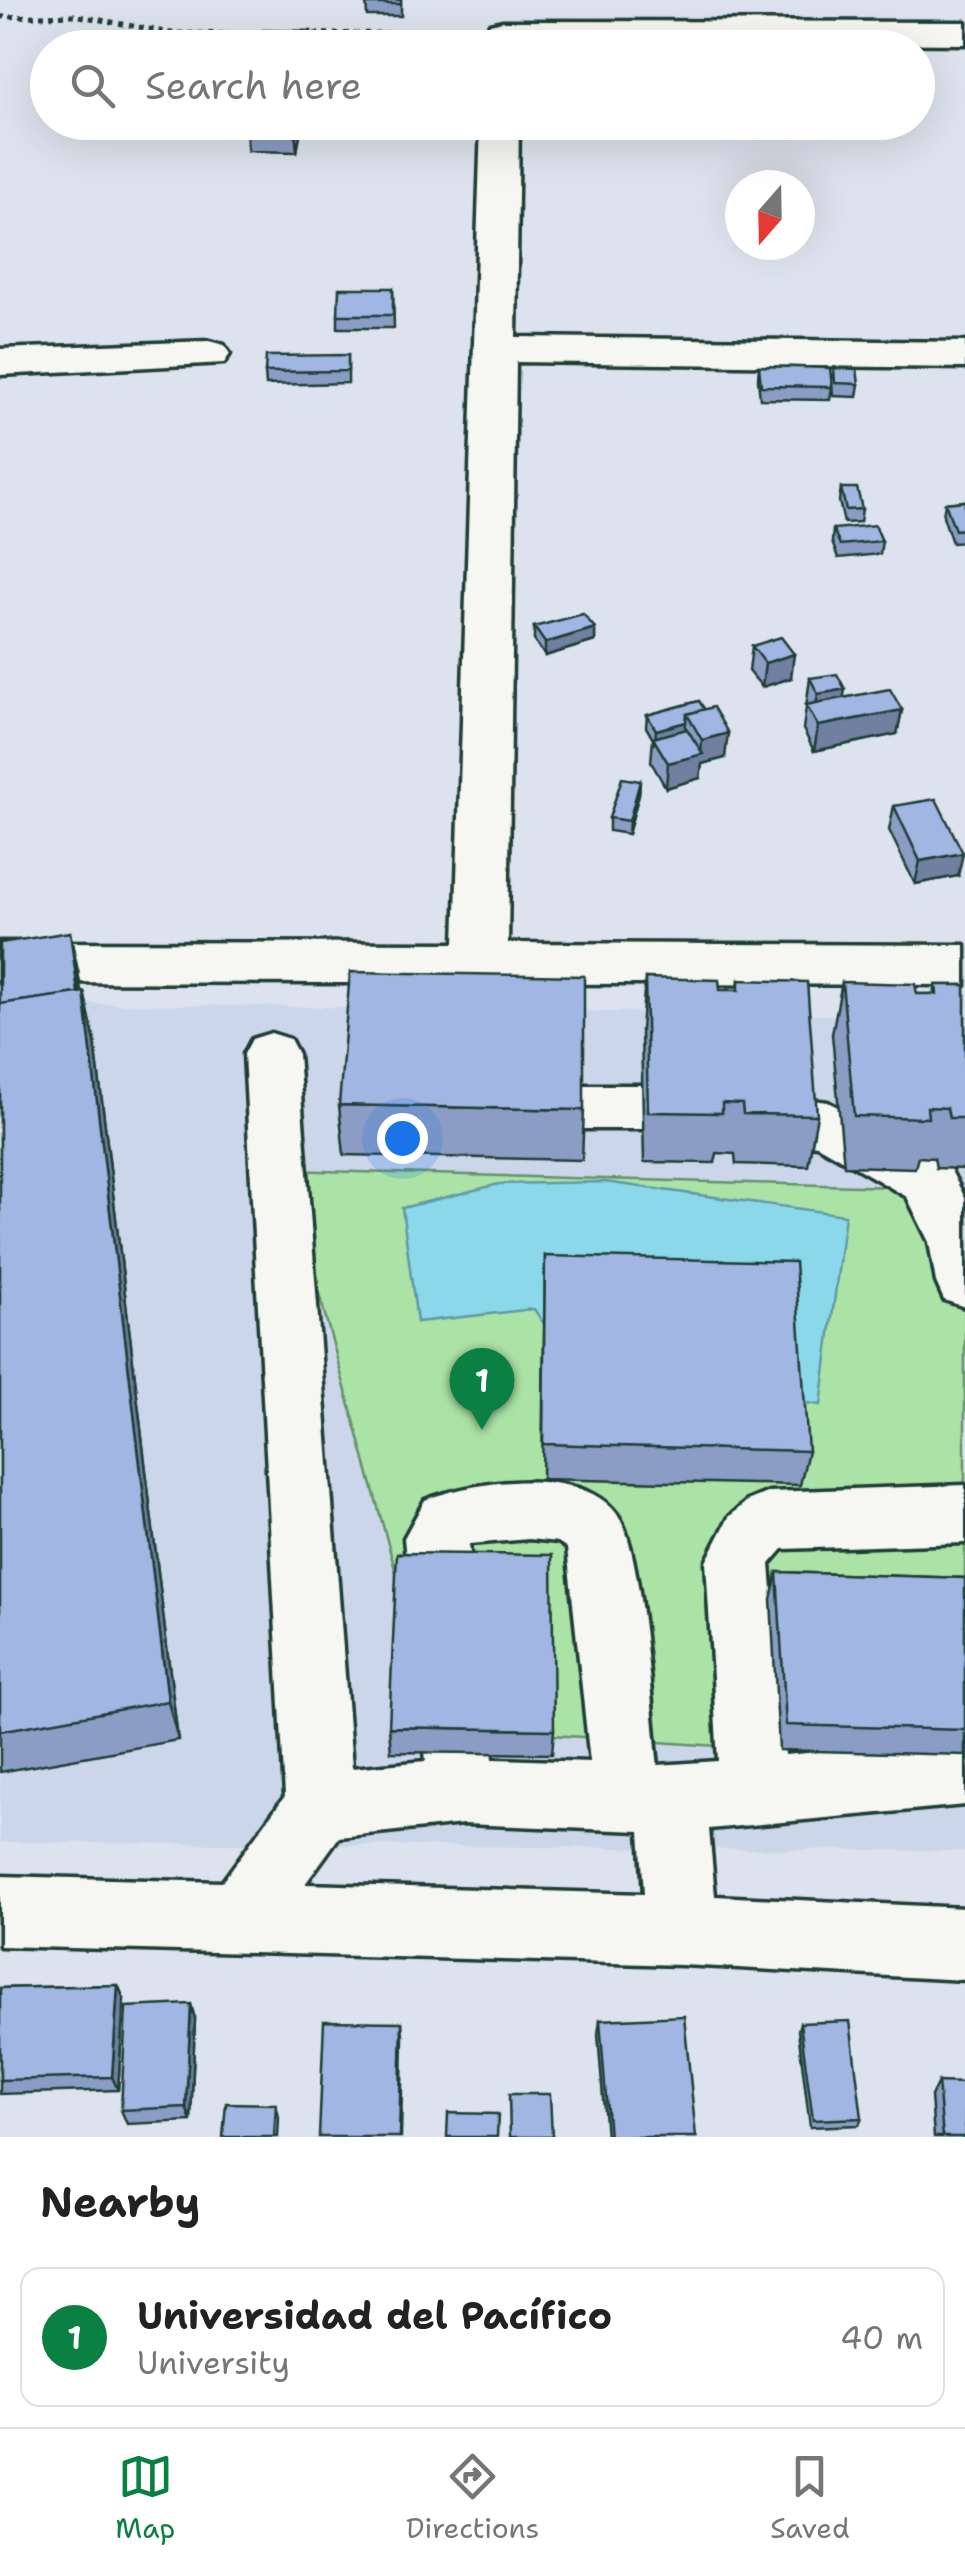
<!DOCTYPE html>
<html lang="en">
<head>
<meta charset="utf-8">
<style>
  body { margin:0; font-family:"Shantell Sans",sans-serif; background:#f2f2f2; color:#222 }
  .compass { position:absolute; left:725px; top:170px; width:90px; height:90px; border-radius:50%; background:#fff; box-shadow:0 10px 40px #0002; rotate:200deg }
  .you { position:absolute; left:402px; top:1138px; width:35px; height:35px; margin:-25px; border:8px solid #fff; border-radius:50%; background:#1a73e8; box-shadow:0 0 0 15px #1a73e833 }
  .badge { display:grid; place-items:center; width:65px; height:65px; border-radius:50%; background:#0b8043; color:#fff; font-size:32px; font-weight:700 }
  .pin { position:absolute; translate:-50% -82px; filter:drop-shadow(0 2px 5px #0008) }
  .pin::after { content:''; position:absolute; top:52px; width:35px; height:30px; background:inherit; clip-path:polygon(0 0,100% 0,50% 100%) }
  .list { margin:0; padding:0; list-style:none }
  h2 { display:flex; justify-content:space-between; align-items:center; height:130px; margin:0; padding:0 40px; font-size:42px }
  h2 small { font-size:32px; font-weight:400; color:#767676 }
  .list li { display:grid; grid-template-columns:65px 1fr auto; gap:30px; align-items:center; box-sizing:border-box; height:140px; margin:0 20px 20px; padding:0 20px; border:2px solid #e0e0e0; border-radius:20px }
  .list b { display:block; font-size:38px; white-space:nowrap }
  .list p { margin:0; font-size:32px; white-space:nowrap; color:#767676 }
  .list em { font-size:32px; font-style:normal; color:#767676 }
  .icon { flex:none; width:55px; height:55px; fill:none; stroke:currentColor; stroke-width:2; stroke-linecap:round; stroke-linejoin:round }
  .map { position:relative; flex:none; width:965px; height:2137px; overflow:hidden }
  .search { position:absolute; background:#fff; box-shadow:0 10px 40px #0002; left:30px; right:30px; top:30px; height:110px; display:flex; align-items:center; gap:25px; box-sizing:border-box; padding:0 35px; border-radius:55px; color:#767676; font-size:38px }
  .sheet { height:290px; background:#fff }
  nav { display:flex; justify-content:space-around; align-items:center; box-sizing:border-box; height:140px; border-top:2px solid #e0e0e0; background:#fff; font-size:28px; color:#767676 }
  nav a { display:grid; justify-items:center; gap:5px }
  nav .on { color:#0b8043 }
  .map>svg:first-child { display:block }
  .built { fill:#cbd6eb }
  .green { fill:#abe2a5; stroke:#65906c; stroke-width:2.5 }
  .water { fill:#8cd8eb; stroke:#609aa2; stroke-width:2.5 }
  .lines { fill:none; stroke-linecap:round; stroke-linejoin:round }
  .minor-casing { stroke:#1f3d34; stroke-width:7 }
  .path { stroke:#1f3d34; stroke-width:5; stroke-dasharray:5 5; stroke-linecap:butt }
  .minor { fill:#f6f6f2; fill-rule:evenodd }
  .wall { fill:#8b9dc4; stroke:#1f3d34; stroke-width:2.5 }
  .shaded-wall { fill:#717fa0; stroke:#1f3d34; stroke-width:2.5 }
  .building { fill:#a2b6e4; stroke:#1f3d34; stroke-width:2.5 }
</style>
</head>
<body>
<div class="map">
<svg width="965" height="2137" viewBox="0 0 965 2137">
  <rect width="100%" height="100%" fill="#dde3ee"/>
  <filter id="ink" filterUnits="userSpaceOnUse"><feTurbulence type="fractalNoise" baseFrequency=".01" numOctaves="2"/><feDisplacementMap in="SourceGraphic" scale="20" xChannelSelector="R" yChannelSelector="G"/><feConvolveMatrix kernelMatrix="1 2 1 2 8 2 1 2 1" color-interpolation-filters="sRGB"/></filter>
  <g filter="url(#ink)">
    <polygon class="built" points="0,1002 965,1017 965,1851 0,1842"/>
    <polygon class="green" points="285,1170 965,1189 965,1605 779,1750 552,1735 398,1580"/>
    <polygon class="water" points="605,1182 845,1215 821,1405 642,1381 552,1336 534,1309 417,1322 402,1208 499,1184"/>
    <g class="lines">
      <g class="minor-casing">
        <g id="minor">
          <polygon points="503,21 965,22 965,44 490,40 485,32 490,24"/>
          <polygon points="481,122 519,122 516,337 965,342 965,368 516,362 508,943 965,945 965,985 0,982 0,942 455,943"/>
          <polygon points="209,341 224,345 230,354 224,363 0,375 0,349"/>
          <path d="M271 1033 290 1039 298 1054 352 1768 426 1761 404 1538 425 1500C474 1481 585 1464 619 1517 642 1551 652 1714 658 1765L718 1761 706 1562 729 1517 747 1501 769 1492 965 1485V1543L783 1549 770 1564 785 1755 965 1739V1805L709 1829 715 1896 965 1908V1980L682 1965 0 1946V1876L222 1882 285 1796 244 1054 252 1039ZM529 1539 558 1542 567 1548 590 1762 493 1759 469 1544ZM463 1824 640 1831 644 1894 305 1884 339 1837Z"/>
          <polygon points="511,1085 694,1085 828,1102 948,1165 965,1198 965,1307 944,1300 936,1282 929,1242 907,1197 817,1145 694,1129 511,1129 491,1123 483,1107 491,1091"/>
        </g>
      </g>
      <g class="path">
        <polyline points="0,17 74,15 171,33 267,34"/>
        <polyline points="304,34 467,32"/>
      </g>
      <use href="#minor" class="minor"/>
    </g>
    <g class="wall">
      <polygon points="366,0 401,0 401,16 367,16"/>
      <polygon points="246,122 302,122 297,152 248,151"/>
      <polygon points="393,288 394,328 338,328 338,315"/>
      <polygon points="348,355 348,383 266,385 265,372"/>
      <polygon points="759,366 832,387 830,400 760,399 758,379"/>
      <polygon points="834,368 859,384 857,397 833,396 832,381"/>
      <polygon points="841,488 862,509 860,522 844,523 839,501"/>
      <polygon points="965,501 965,542 952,543 943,516 945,503"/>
      <polygon points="833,529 882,541 880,554 838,558 832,542"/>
      <polygon points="534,627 595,628 595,641 545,656 534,640"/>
      <polygon points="752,646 791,678 762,687 749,671"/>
      <polygon points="810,678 844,698 902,710 897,734 814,751 803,729"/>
      <polygon points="699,701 725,758 702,764 700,778 666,788 651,762 653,739 646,727 647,715"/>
      <polygon points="640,781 639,794 628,834 609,831 609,818"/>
      <polygon points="894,806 958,876 915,884 889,830"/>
      <polygon points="0,943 78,971 81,992 84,992 95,1042 178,1740 0,1772"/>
      <polygon points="645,978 720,990 738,990 739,980 817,1115 808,1166 736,1164 735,1154 717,1153 715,1163 644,1162 641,1030"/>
      <polygon points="842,982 917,994 934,994 936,985 965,985 965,1169 936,1168 934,1158 918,1157 915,1168 844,1166 832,1034"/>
      <polygon points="339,1105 584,1110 582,1160 344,1155"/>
      <polygon points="545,1256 808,1451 800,1485 542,1479"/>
      <polygon points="777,1572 965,1578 965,1755 779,1750 771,1599"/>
      <polygon points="389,1727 554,1730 552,1754 391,1752"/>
      <polygon points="118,1985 124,1999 118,2090 0,2094 0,1988"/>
      <polygon points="195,2019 191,2121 127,2124 121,2110"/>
      <polygon points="600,2020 696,2137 606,2137 598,2034"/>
      <polygon points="800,2023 862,2118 859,2125 810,2127 798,2030"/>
      <polygon points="938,2082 965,2137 934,2137 931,2096"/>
    </g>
    <g class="shaded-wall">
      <polygon points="296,122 302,122 297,152 295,128"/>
      <polygon points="595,628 595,641 545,656 545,643"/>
      <polygon points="794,654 791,678 762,687 765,663"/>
      <polygon points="845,689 841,714 814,719 818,694"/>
      <polygon points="902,710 897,734 814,751 818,726"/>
      <polygon points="686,722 685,734 655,743 656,730"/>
      <polygon points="728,733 725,758 702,764 700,778 666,788 668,763 701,754 702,740"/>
      <polygon points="640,781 639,794 628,834 629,821"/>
      <polygon points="963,853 958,876 915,884 920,861"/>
      <polygon points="70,932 78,971 88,1043 80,1004"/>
      <polygon points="84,992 95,1042 178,1740 168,1701"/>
      <polygon points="118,1985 124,1999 118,2090 112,2077"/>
      <polygon points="191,2004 195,2019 191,2121 186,2107"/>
      <polygon points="402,2022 403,2036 401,2137 399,2137"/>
      <polygon points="276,2104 279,2117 278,2137 274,2137"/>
    </g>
    <g class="building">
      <rect x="366" y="0" width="35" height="4"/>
      <polygon points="263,30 311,31 308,48 260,48"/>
      <polygon points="246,122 296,122 295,128 246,127"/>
      <polygon points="339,288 393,288 393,315 338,315"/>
      <polygon points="348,355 348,371 265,372 266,356"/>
      <polygon points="759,366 830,368 832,387 761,386"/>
      <polygon points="834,368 857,369 859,384 835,383"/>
      <polygon points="841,488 857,488 862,509 846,510"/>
      <polygon points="965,501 965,529 955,530 945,503"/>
      <polygon points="875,525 882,541 840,545 833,529"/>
      <polygon points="583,614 595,628 545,643 534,627"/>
      <polygon points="781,637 794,654 765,663 752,646"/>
      <polygon points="837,674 845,689 818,694 810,678"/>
      <polygon points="890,689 902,710 818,726 806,705"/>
      <polygon points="699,701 705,710 687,714 686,722 656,730 647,715"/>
      <polygon points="713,707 728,733 702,740 687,714"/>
      <polygon points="687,729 703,754 668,763 653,738"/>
      <polygon points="622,778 640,781 629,821 609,818"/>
      <polygon points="936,799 963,853 920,861 894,806"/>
      <polygon points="70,932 78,993 0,1004 0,943"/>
      <polygon points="350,972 584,976 584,1110 339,1105"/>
      <polygon points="645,978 719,980 720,990 739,990 739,980 807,982 817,1115 743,1114 742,1104 722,1103 722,1113 648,1112"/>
      <polygon points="842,982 915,984 917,994 937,994 936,985 965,985 965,1118 949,1118 947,1108 927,1107 928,1118 854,1116"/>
      <polygon points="84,992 168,1701 0,1731 0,1004"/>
      <polygon points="545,1256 795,1262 808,1451 543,1444"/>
      <polygon points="397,1553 552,1555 554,1730 389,1727"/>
      <polygon points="777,1572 965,1578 965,1730 786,1725"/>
      <polygon points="118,1985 112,2077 0,2080 0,1988"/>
      <polygon points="191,2004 186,2107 121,2110 126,2007"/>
      <polygon points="684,2016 696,2137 609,2137 600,2020"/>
      <polygon points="324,2021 402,2022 399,2137 319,2137"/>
      <polygon points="850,2021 862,2118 813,2120 800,2023"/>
      <polygon points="938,2082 965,2083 965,2137 943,2137"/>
      <polygon points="509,2094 550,2094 552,2137 510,2137"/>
      <polygon points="226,2103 276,2104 274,2137 223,2137"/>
      <polygon points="448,2113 498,2114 497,2137 447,2137"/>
    </g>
  </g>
</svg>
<svg class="compass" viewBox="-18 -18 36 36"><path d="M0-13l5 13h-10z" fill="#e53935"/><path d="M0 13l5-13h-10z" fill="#767676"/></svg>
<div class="you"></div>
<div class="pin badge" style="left:482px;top:1430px">1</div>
<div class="search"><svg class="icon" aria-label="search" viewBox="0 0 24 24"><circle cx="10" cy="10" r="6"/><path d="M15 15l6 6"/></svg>Search here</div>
</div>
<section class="sheet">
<h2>Nearby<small></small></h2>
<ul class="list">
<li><span class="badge">1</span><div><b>Universidad del Pacífico</b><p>University</p></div><em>40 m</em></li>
</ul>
</section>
<nav>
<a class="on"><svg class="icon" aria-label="map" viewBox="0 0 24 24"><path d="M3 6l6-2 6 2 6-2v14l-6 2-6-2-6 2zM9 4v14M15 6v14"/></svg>Map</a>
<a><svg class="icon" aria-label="directions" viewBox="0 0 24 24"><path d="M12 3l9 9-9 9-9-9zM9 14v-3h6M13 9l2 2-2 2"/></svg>Directions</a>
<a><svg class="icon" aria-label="saved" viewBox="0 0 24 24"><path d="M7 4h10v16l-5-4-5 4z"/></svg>Saved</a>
</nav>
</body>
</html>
